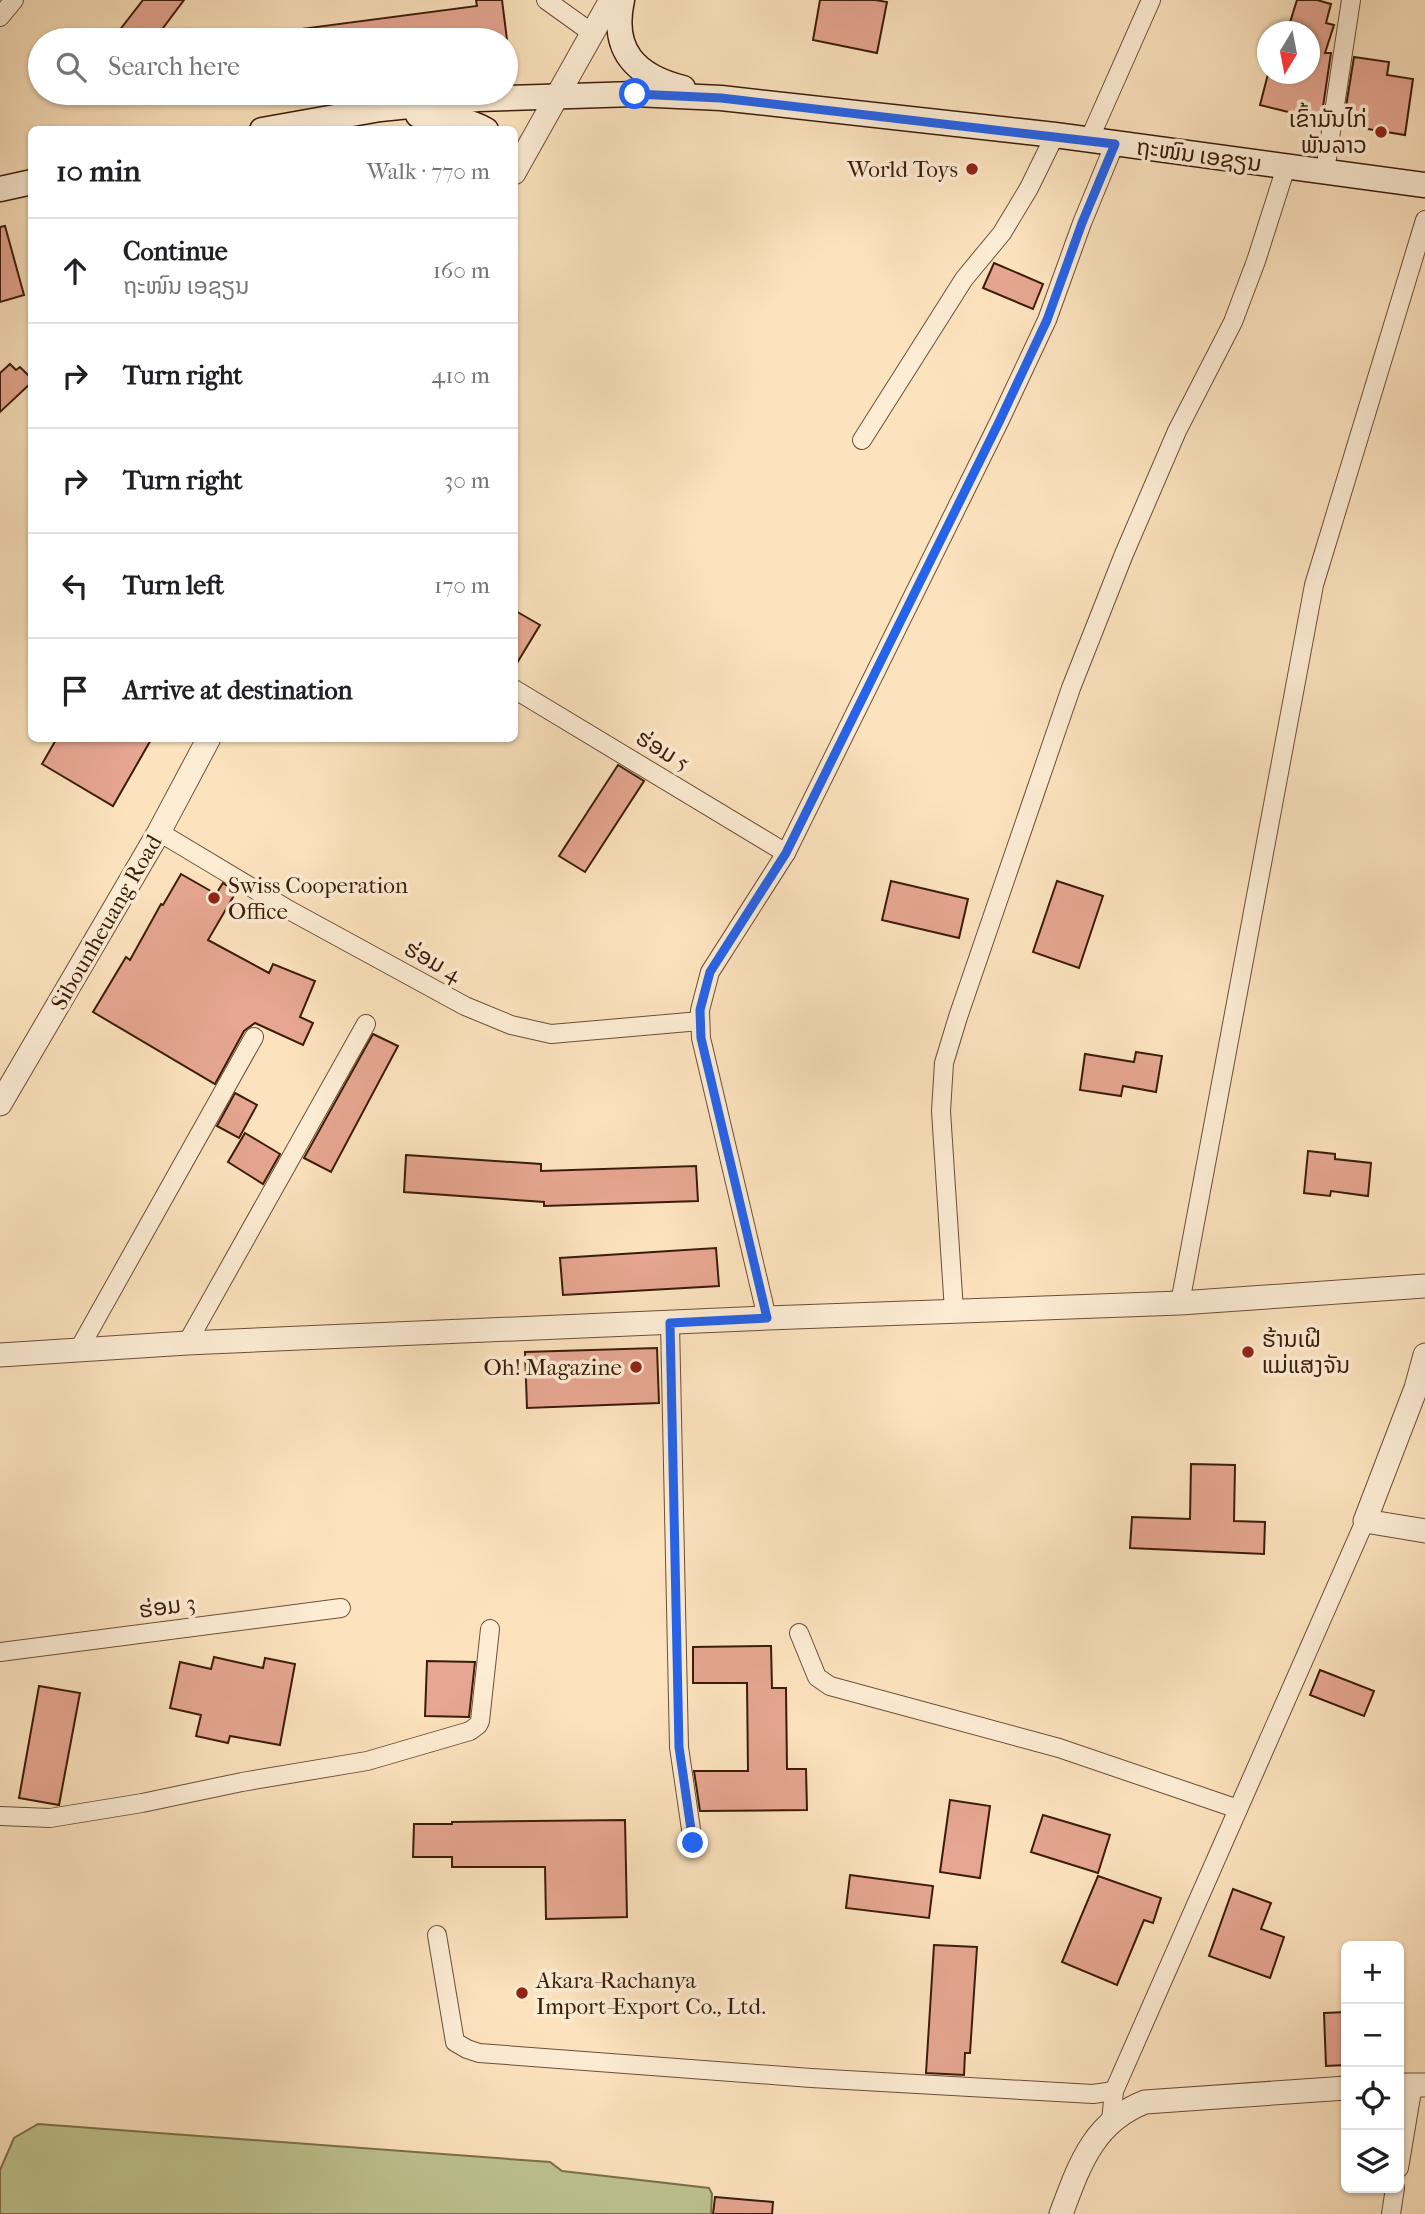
<!DOCTYPE html>
<html lang="en">
<head>
<meta charset="utf-8">
<style>
  body { margin:0; font-family:"IM FELL French Canon","Noto Sans Lao",serif; background:#f2f2f2; color:#202124 }
  .controls { position:absolute; right:21px; bottom:21px; display:grid; overflow:hidden; border-radius:10px; box-shadow:0 2px 5px #0004 }
  .controls button { width:63px; height:63px; display:grid; place-items:center; padding:0; border:0; border-bottom:2px solid #e0e0e0; background:#fff; color:#202124; font:35px sans-serif }
  .compass { position:absolute; left:1257px; top:21px; width:63px; height:63px; border-radius:50%; background:#fff; box-shadow:0 2px 5px #0004; rotate:190deg }
  .stop { position:absolute; width:21px; height:21px; margin:-16px; border:5px solid #2563eb; border-radius:50%; background:#fff }
  .stop.end { background:#2563eb; border-color:#fff; box-shadow:0 2px 7px #0008 }
  .list { margin:0; padding:0; list-style:none }
  h2 { display:flex; justify-content:space-between; align-items:center; height:91px; margin:0; padding:0 28px; font-size:30px }
  h2 small { font-size:23px; font-weight:400; color:#757577 }
  .list li { display:grid; grid-template-columns:46px 1fr auto; gap:21px; align-items:center; box-sizing:border-box; height:105px; padding:0 28px; border-top:2px solid #e0e0e0 }
  .list b { display:block; font-size:26px; white-space:nowrap }
  .list p { margin:0; font-size:23px; white-space:nowrap; color:#757577 }
  .list em { font-size:23px; font-style:normal; color:#757577 }
  .icon { flex:none; width:38px; height:38px; fill:none; stroke:currentColor; stroke-width:2; stroke-linecap:round; stroke-linejoin:round }
  .map { position:relative; flex:none; width:1425px; height:2214px; overflow:hidden }
  .search { position:absolute; background:#fff; box-shadow:0 2px 5px #0004; left:28px; top:28px; width:490px; height:77px; display:flex; align-items:center; gap:18px; box-sizing:border-box; padding:0 24px; border-radius:38px; color:#757577; font-size:26px }
  .panel { position:absolute; background:#fff; box-shadow:0 2px 5px #0004; left:28px; top:126px; width:490px; height:616px; border-radius:10px }
  .map>svg:first-child { display:block }
  .green { fill:#bec491; stroke:#7d704d; stroke-width:2 }
  .building { fill:#e6a691; stroke:#3c1c09; stroke-width:2 }
  .lines { fill:none; stroke-linecap:round; stroke-linejoin:round }
  .minor-casing { stroke:#6c4e36; stroke-width:20 }
  .tertiary-casing { stroke:#6c4e36; stroke-width:25 }
  .secondary-casing { stroke:#3c1c09; stroke-width:27 }
  .minor { stroke:#fdedd5; stroke-width:18 }
  .tertiary { stroke:#fdedd5; stroke-width:23 }
  .secondary { stroke:#fdedd5; stroke-width:24 }
  .route { stroke:#2563eb; stroke-width:9 }
  .poi-dot { fill:#8f2418; stroke:#fdedd5; stroke-width:2.5 }
  .labels { text-anchor:middle; stroke-width:7; stroke-linejoin:round; paint-order:stroke }
  .poi-label { font-size:23px; fill:#3c1c09; stroke:#fdedd5; text-anchor:end }
  .street-label { font-size:23px; fill:#3c1c09; stroke:#fdedd5 }
</style>
</head>
<body>
<div class="map">
<svg width="1425" height="2214" viewBox="0 0 1425 2214">
  <rect width="100%" height="100%" fill="#fce3be"/>
  <filter id="stains"><feTurbulence type="fractalNoise" baseFrequency=".00286" numOctaves="4"/><feColorMatrix values="0 0 0 0 .2 0 0 0 0 .09 0 0 0 0 .02 0 0 0 .5 -.17"/></filter>
  <radialGradient id="worn" r=".72"><stop offset=".6" stop-color="#630" stop-opacity="0"/><stop offset="1" stop-color="#630" stop-opacity=".3"/></radialGradient>
  <polygon class="green" points="38,2124 550,2162 562,2171 709,2188 712,2194 711,2214 0,2214 0,2170 14,2138"/>
  <g class="building">
    <polygon points="143,0 184,0 154,40 112,40"/>
    <polygon points="476,0 502,0 507,40 294,40 293,30 477,6"/>
    <polygon points="820,0 875,0 887,2 877,53 813,40"/>
    <polygon points="1297,0 1317,0 1331,4 1326,23 1334,25 1325,53 1331,53 1321,120 1260,105 1268,74 1310,74 1310,32 1287,32"/>
    <polygon points="1354,57 1389,62 1387,75 1413,79 1405,135 1343,125"/>
    <polygon points="5,226 24,295 0,302 0,227"/>
    <polygon points="994,263 1043,284 1033,309 983,288"/>
    <polygon points="10,364 16,370 20,367 32,379 32,382 0,412 0,373"/>
    <polygon points="514,610 540,625 514,668"/>
    <polygon points="57,738 152,738 113,806 42,764"/>
    <polygon points="618,765 644,781 585,872 559,856"/>
    <polygon points="181,874 216,894 223,883 236,892 208,940 269,973 273,964 315,981 300,1017 313,1023 303,1045 255,1023 244,1031 215,1084 93,1012 126,957 130,960 161,904 163,905"/>
    <polygon points="891,881 968,899 959,938 882,920"/>
    <polygon points="1057,881 1103,896 1079,968 1033,952"/>
    <polygon points="373,1034 398,1046 331,1172 304,1158"/>
    <polygon points="1136,1052 1162,1056 1156,1092 1123,1086 1121,1096 1080,1090 1085,1054 1134,1062"/>
    <polygon points="235,1093 257,1105 239,1138 217,1126"/>
    <polygon points="245,1133 280,1154 263,1184 228,1162"/>
    <polygon points="1308,1151 1335,1154 1335,1159 1371,1163 1368,1196 1331,1191 1330,1196 1304,1193"/>
    <polygon points="406,1155 541,1164 541,1171 696,1166 698,1201 544,1206 544,1202 404,1192"/>
    <polygon points="716,1248 719,1286 563,1295 560,1258"/>
    <polygon points="657,1348 659,1403 527,1408 525,1352"/>
    <polygon points="1191,1464 1235,1465 1234,1521 1265,1522 1264,1554 1130,1548 1132,1517 1190,1519"/>
    <polygon points="771,1646 772,1688 786,1688 787,1769 806,1769 807,1810 700,1811 694,1771 748,1771 747,1683 693,1683 693,1647"/>
    <polygon points="214,1657 263,1668 265,1658 295,1664 280,1745 230,1736 228,1743 196,1736 201,1715 170,1708 180,1662 211,1669"/>
    <polygon points="427,1661 475,1662 469,1717 425,1716"/>
    <polygon points="1320,1670 1374,1691 1364,1716 1310,1695"/>
    <polygon points="39,1686 80,1693 59,1805 19,1798"/>
    <polygon points="950,1800 990,1806 980,1878 940,1872"/>
    <polygon points="1043,1815 1110,1835 1098,1873 1031,1852"/>
    <polygon points="625,1820 627,1917 546,1919 545,1867 452,1867 452,1857 413,1857 414,1824 452,1824 452,1822"/>
    <polygon points="850,1875 933,1886 929,1918 846,1908"/>
    <polygon points="1098,1876 1161,1898 1153,1923 1144,1920 1117,1985 1062,1962"/>
    <polygon points="1233,1889 1271,1903 1261,1929 1284,1937 1270,1978 1209,1956"/>
    <polygon points="934,1945 977,1947 970,2053 965,2053 964,2075 926,2073"/>
    <polygon points="1346,2012 1346,2065 1326,2066 1324,2013"/>
    <polygon points="715,2197 773,2202 772,2214 713,2214"/>
  </g>
  <g class="lines">
    <g class="minor-casing">
      <g id="minor">
        <polyline points="546,0 592,33"/>
        <polyline points="0,17 14,0"/>
        <polyline points="1089,140 1151,0"/>
        <polyline points="1325,171 1351,0"/>
        <polyline points="862,440 964,279 1002,233 1029,188 1055,135"/>
        <polyline points="514,689 786,853"/>
        <polyline points="159,832 289,910 465,1006 511,1025 551,1034 700,1021"/>
        <polyline points="1180,1303 1314,585 1425,220"/>
        <polyline points="954,1311 941,1111 944,1063 958,1017 1071,688 1124,554 1177,431 1233,322 1256,261 1286,167"/>
        <polyline points="767,1318 701,1038 700,1010 710,972 786,853 1000,420 1047,320 1082,223 1115,143"/>
        <polyline points="670,1323 679,1747 693,1843"/>
        <polyline points="187,1343 366,1024"/>
        <polyline points="79,1349 254,1037"/>
        <polyline points="799,1633 817,1677 830,1686 1059,1748 1238,1809"/>
        <polyline points="0,1652 341,1608"/>
        <polyline points="0,1816 50,1818 142,1803 242,1782 367,1761 470,1731 478,1725 480,1721 490,1629"/>
        <polyline points="437,1935 455,2042 467,2049 479,2053 811,2078 1093,2094 1114,2091"/>
        <polyline points="1111,2121 1114,2091 1365,1521"/>
        <polyline points="1399,2168 1413,2085"/>
        <polyline points="1391,2214 1395,2188"/>
      </g>
    </g>
    <g class="tertiary-casing">
      <g id="tertiary">
        <polyline points="514,173 611,0"/>
        <polyline points="0,1104 159,832 209,738"/>
        <polyline points="0,1355 187,1343 767,1318 1180,1303 1425,1286"/>
        <polyline points="1425,1355 1416,1388 1365,1521 1425,1531"/>
        <polyline points="1399,2085 1425,2085"/>
        <path d="M1061 2214C1079 2166 1093 2122 1145 2102L1346 2088"/>
      </g>
    </g>
    <g class="secondary-casing">
      <g id="secondary">
        <path d="M622 0C611 50 635 76 683 88"/>
        <path d="M418 115C441 118 466 118 486 130"/>
        <polyline points="262,130 380,109 478,99 635,94 721,98 1055,135 1425,185"/>
        <polyline points="0,189 32,182"/>
      </g>
    </g>
    <use href="#minor" class="minor"/>
    <use href="#tertiary" class="tertiary"/>
    <use href="#secondary" class="secondary"/>
  </g>
  <g class="lines">
    <polyline class="route" points="635,94 721,98 1115,144 1082,223 1047,320 1000,420 786,853 710,972 700,1010 701,1038 767,1318 670,1323 679,1747 693,1843"/>
  </g>
  <g class="poi-dot">
    <circle cx="1381" cy="132" r="7"/>
    <circle cx="972" cy="169" r="7"/>
    <circle cx="214" cy="898" r="7"/>
    <circle cx="1248" cy="1352" r="7"/>
    <circle cx="636" cy="1367" r="7"/>
    <circle cx="522" cy="1993" r="7"/>
  </g>
  <g class="labels">
    <g class="poi-label">
      <text x="1367" y="127">ເຂົ້າມັນໄກ່<tspan x="1367" dy="26">ພັນລາວ</tspan></text>
      <text x="958" y="177">World Toys</text>
      <text x="228" y="893" text-anchor="start">Swiss Cooperation<tspan x="228" dy="26">Office</tspan></text>
      <text x="1262" y="1347" text-anchor="start">ຮ້ານເຝີ<tspan x="1262" dy="26">ແມ່ແສງຈັນ</tspan></text>
      <text x="622" y="1375">Oh! Magazine</text>
      <text x="536" y="1988" text-anchor="start">Akara-Rachanya<tspan x="536" dy="26">Import-Export Co., Ltd.</tspan></text>
    </g>
    <g class="street-label">
      <text transform="translate(1199 155) rotate(8)" y="8">ຖະໜົນ ເອຊຽນ</text>
      <text transform="translate(663 750) rotate(31)" y="8">ຮ່ອມ 5</text>
      <text transform="translate(106 922) rotate(-60)" y="8">Sibounheuang Road</text>
      <text transform="translate(433 961) rotate(29)" y="8">ຮ່ອມ 4</text>
      <text transform="translate(167 1606) rotate(-8)" y="8">ຮ່ອມ 3</text>
    </g>
  </g>
  <rect width="100%" height="100%" filter="url(#stains)"/>
  <rect width="100%" height="100%" fill="url(#worn)"/>
</svg>
<div class="controls">
<button>+</button>
<button>−</button>
<button><svg class="icon" aria-label="locate" viewBox="0 0 24 24"><circle cx="12" cy="12" r="6"/><path d="M12 2v4M12 18v4M2 12h4M18 12h4"/></svg></button>
<button><svg class="icon" aria-label="layers" viewBox="0 0 24 24"><path d="M12 4l9 5-9 5-9-5zM3 14l9 5 9-5"/></svg></button>
</div>
<svg class="compass" viewBox="-18 -18 36 36"><path d="M0-13l5 13h-10z" fill="#e53935"/><path d="M0 13l5-13h-10z" fill="#757577"/></svg>
<div class="stop" style="left:635px;top:94px"></div>
<div class="stop end" style="left:693px;top:1843px"></div>
<div class="search"><svg class="icon" aria-label="search" viewBox="0 0 24 24"><circle cx="10" cy="10" r="6"/><path d="M15 15l6 6"/></svg>Search here</div>
<section class="panel">
<h2>10 min<small>Walk · 770 m</small></h2>
<ul class="list">
<li><svg class="icon" aria-label="ahead" viewBox="0 0 24 24"><path d="M12 20V5M6 11l6-6 6 6"/></svg><div><b>Continue</b><p>ຖະໜົນ ເອຊຽນ</p></div><em>160 m</em></li>
<li><svg class="icon" aria-label="right" viewBox="0 0 24 24"><path d="M7 20v-9h11M14 6l5 5-5 5"/></svg><div><b>Turn right</b></div><em>410 m</em></li>
<li><svg class="icon" aria-label="right" viewBox="0 0 24 24"><path d="M7 20v-9h11M14 6l5 5-5 5"/></svg><div><b>Turn right</b></div><em>30 m</em></li>
<li><svg class="icon" aria-label="left" viewBox="0 0 24 24"><path d="M17 20v-9H6M10 6l-5 5 5 5"/></svg><div><b>Turn left</b></div><em>170 m</em></li>
<li><svg class="icon" aria-label="arrive" viewBox="0 0 24 24"><path d="M6 21V4h12l-3 4 3 4H6"/></svg><div><b>Arrive at destination</b></div></li>
</ul>
</section>
</div>
</body>
</html>
